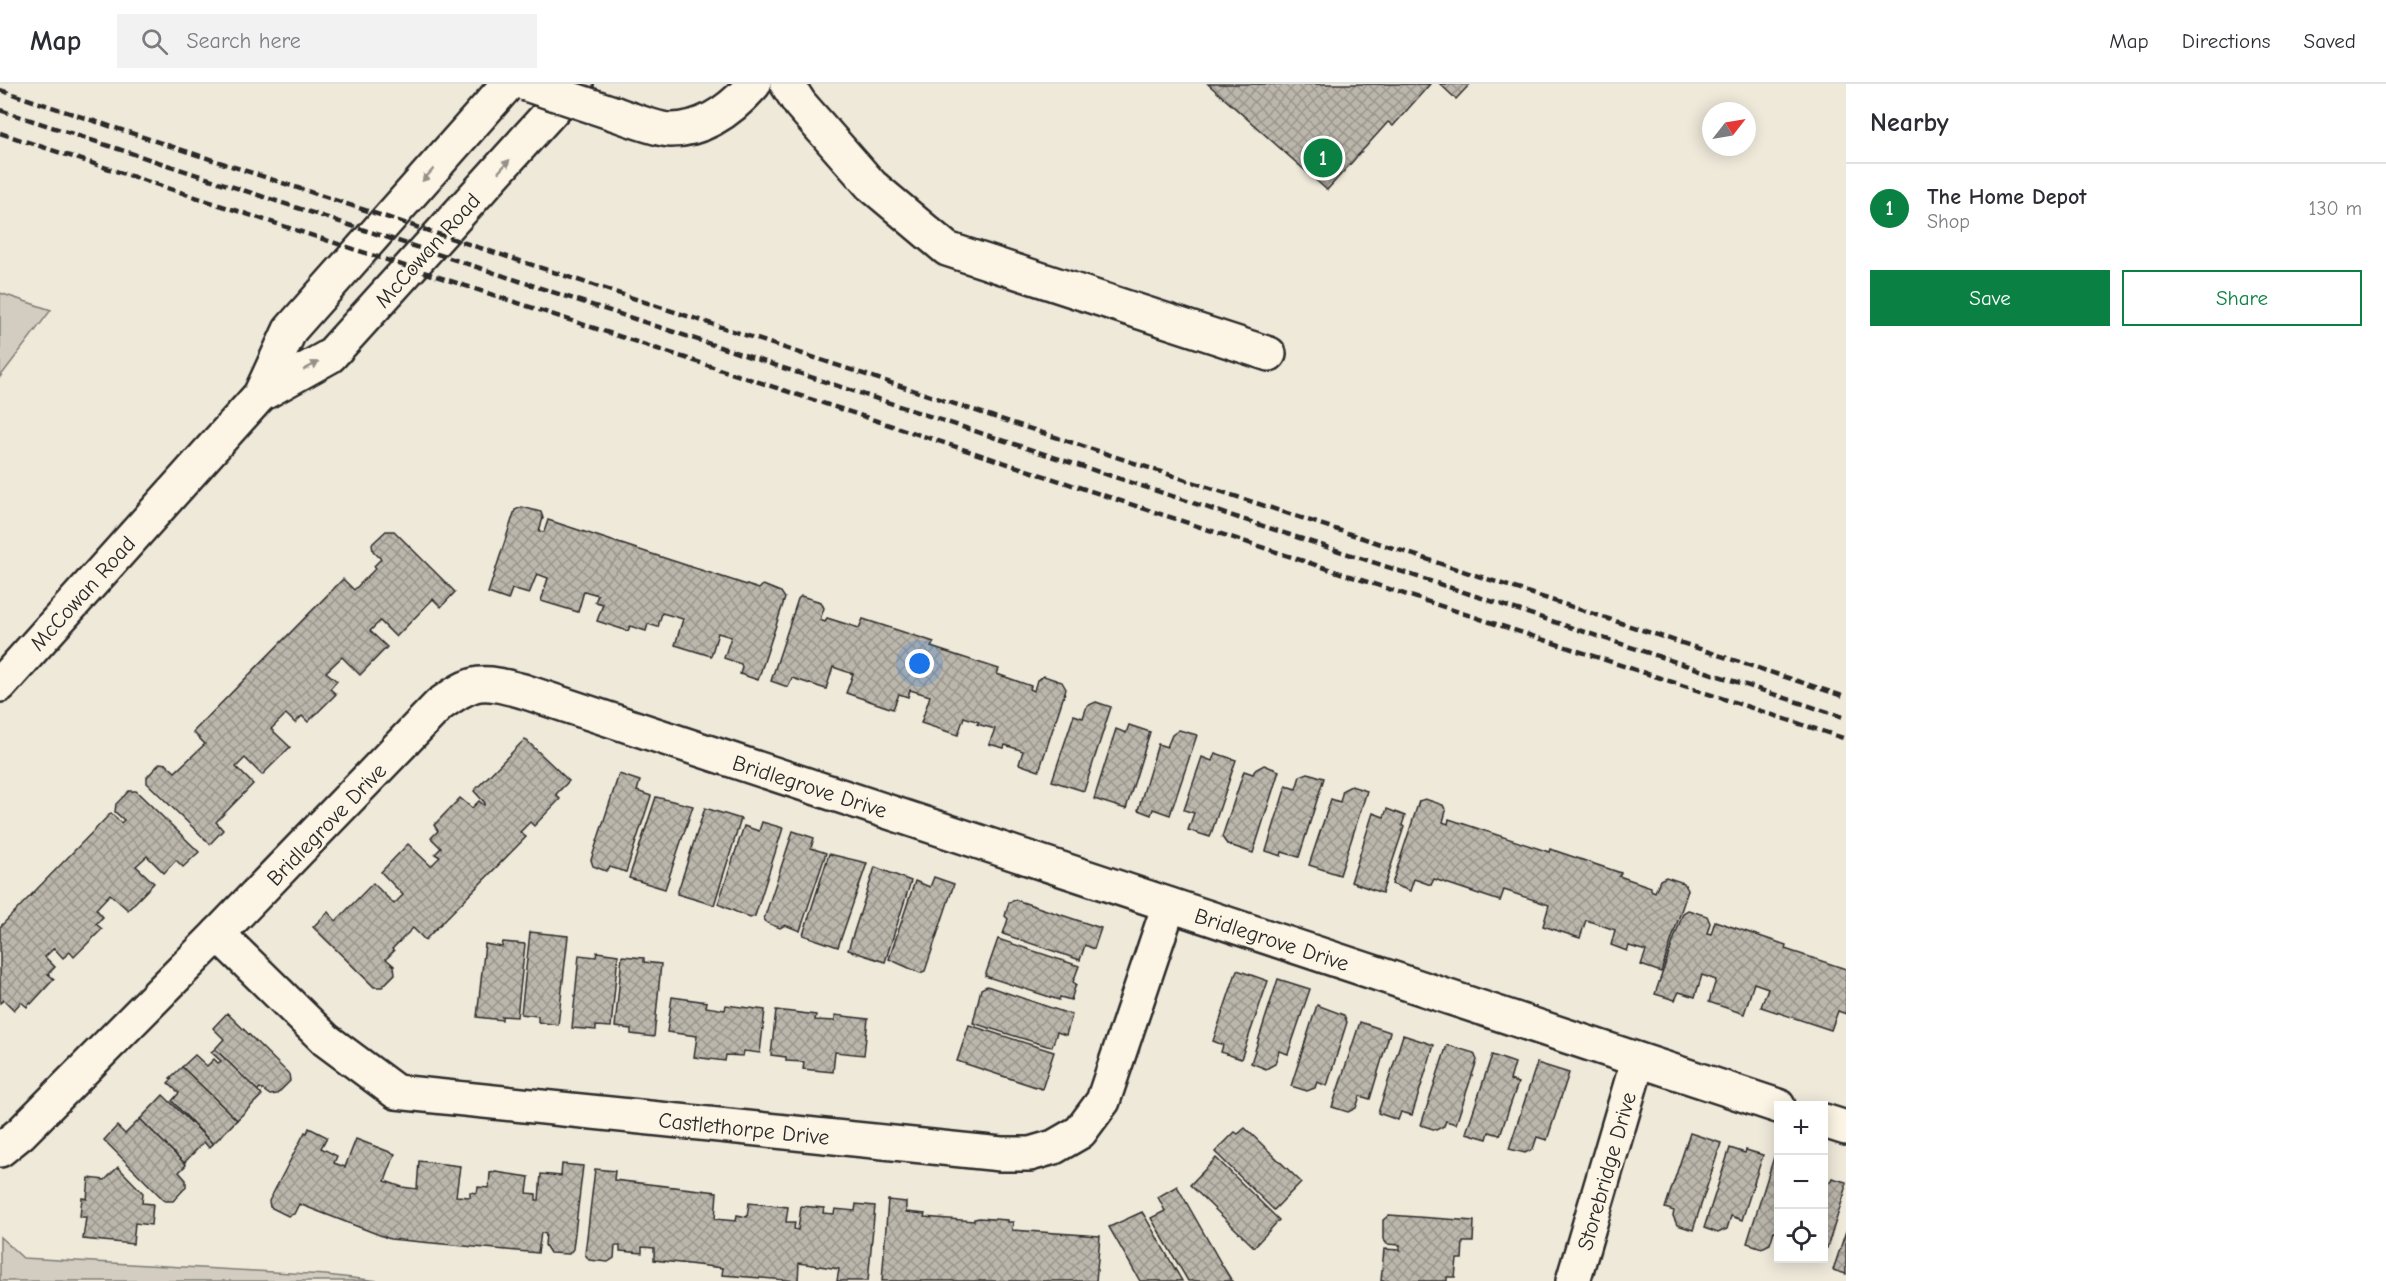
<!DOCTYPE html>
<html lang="en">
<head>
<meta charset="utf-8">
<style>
  body { margin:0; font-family:"Comic Neue",sans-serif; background:#f2f2f3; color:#2b2b33 }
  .controls { position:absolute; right:18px; bottom:18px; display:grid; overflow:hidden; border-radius:0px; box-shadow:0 3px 15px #0003 }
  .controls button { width:54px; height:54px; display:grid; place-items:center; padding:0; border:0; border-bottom:2px solid #e1e1e2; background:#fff; color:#2b2b33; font:30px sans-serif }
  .compass { position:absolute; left:1702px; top:18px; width:54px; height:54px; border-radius:50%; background:#fff; box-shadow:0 3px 15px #0003; rotate:59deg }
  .you { position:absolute; left:920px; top:580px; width:21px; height:21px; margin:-15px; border:4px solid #fff; border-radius:50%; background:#1a73e8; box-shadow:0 0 0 9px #1a73e833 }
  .badge { display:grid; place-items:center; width:39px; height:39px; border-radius:50%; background:#0b8043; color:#fff; font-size:20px; font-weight:700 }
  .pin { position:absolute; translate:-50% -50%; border:3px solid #fff; box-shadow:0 2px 6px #0006 }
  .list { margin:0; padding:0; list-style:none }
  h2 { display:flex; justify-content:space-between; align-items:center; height:78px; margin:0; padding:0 24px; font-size:26px }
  h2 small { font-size:20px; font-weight:400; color:#7c7c81 }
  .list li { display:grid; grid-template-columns:39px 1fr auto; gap:18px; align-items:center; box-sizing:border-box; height:90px; padding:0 24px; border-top:2px solid #e1e1e2 }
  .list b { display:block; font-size:22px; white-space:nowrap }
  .list p { margin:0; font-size:20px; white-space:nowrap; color:#7c7c81 }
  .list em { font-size:20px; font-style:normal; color:#7c7c81 }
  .actions { display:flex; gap:12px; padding:18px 24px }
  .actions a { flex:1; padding:14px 0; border:2px solid #0b8043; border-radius:0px; text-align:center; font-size:21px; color:#0b8043 }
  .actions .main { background:#0b8043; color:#fff }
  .icon { flex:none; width:33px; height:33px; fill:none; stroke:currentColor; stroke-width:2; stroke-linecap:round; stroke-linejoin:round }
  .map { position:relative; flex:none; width:1846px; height:1197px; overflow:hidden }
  header { display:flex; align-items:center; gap:36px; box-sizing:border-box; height:84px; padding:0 30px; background:#fff; border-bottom:2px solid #e1e1e2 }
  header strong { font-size:28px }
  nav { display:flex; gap:33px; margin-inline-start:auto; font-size:21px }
  .search { width:420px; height:54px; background:#f2f2f3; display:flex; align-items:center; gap:15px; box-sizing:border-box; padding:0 21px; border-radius:0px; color:#7c7c81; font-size:22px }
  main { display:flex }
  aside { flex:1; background:#fff }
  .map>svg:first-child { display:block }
  .park { fill:#d2cdc0; stroke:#7e7c76; stroke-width:1.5 }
  .building { fill:url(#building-cross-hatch); stroke:#2b2b2b; stroke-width:1.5 }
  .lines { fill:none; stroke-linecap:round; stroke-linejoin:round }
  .minor-casing { stroke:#2b2b2b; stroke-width:38 }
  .minor { stroke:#fcf5e5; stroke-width:33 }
  .rail { stroke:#2b2b2b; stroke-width:4.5; stroke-dasharray:9 4.5; stroke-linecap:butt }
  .minor-bridge-casing { stroke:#2b2b2b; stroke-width:38; stroke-linecap:butt }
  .minor-bridge { stroke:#fcf5e5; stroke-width:33 }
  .oneway { fill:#949088 }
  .labels { text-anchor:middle; stroke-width:4.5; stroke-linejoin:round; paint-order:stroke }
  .street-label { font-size:22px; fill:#2b2b2b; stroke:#fcf5e5 }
</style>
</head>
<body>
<header>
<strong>Map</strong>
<div class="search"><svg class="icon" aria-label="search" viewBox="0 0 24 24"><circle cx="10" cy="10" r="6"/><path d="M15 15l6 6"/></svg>Search here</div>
<nav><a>Map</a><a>Directions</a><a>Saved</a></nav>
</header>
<main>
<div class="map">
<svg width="1846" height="1197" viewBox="0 0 1846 1197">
  <defs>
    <pattern id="building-cross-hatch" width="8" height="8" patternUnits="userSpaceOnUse" patternTransform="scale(1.5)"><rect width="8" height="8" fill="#bcb7ac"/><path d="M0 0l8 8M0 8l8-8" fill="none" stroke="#99958c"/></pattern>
  </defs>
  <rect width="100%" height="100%" fill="#efe9da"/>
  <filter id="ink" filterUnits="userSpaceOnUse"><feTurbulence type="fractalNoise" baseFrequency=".0167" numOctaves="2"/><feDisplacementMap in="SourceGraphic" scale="12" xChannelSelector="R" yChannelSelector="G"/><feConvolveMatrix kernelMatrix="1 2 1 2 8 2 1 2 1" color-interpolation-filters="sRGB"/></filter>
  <g filter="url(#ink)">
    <g class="park">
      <polygon points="0,209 51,226 0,293"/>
      <polygon points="0,1153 23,1174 326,1191 379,1197 0,1197"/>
    </g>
    <g class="building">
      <polygon points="1208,0 1430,0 1393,42 1388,38 1327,106"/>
      <polygon points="1440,0 1470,0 1456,15"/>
      <polygon points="522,423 541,428 543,434 539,447 544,448 548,436 753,503 759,505 763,501 781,508 785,514 758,596 740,590 742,583 741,580 724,574 731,553 718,549 711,572 675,561 683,535 662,529 658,543 648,540 646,547 630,542 628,547 597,537 603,520 595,518 598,511 584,507 578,528 541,517 548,494 537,490 529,510 512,505 508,516 488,509 515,426"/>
      <polygon points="386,447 394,447 455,508 441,523 433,515 396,553 380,537 370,547 387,563 360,591 342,573 326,588 337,597 330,605 336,610 308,638 302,632 295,639 286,630 271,645 290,663 262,691 245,674 236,683 253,700 216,738 223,746 210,760 147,699 147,693 160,679 166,680 175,688 205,660 193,648 343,495 354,506 376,484 374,482 381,475 373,467 372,460"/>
      <polygon points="801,512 821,518 824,524 820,536 825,538 827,534 859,544 863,535 934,558 931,563 999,585 997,590 1031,602 1030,605 1034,607 1037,596 1044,592 1062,598 1066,605 1039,687 1019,680 1023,667 1005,661 1004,664 989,660 995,645 977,640 979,638 964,633 958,651 921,639 930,612 910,606 908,613 899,610 893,625 846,609 853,590 833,583 826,605 792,594 788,603 771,597 798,515"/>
      <polygon points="1096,618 1111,623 1084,707 1052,697 1074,631 1083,634 1087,622"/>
      <polygon points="1129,641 1150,648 1126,725 1094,715 1116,645 1126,649"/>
      <polygon points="1179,646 1197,651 1170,731 1153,725 1151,731 1138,726 1158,660 1167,663 1172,651"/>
      <polygon points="525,655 569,697 556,710 560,715 534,742 530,738 520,748 526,753 425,856 413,844 392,865 394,867 386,875 394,882 395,890 382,903 374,903 313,843 328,828 336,837 373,799 394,820 403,811 381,788 408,760 431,782 440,773 435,770 441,764 431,754 438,747 434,741 460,714 472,724 479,717 484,721 485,719 474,707"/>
      <polygon points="1215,669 1236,676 1210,753 1188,746 1194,729 1184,726 1202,673 1212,677"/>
      <polygon points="1264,681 1279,687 1253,769 1227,760 1222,753 1244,687 1253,690 1255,686"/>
      <polygon points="1308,689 1324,694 1299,773 1282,768 1281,772 1266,767 1286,702 1296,705 1300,692"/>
      <polygon points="619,690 640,697 637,707 651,712 626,788 610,783 606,787 593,782 591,776"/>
      <polygon points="1351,702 1367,707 1340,791 1309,781 1331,715 1340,718 1343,706"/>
      <polygon points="129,707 136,707 199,768 183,783 176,776 164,789 147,772 136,782 154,799 128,826 110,810 96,825 103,833 96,840 102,845 74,873 70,868 63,874 54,864 45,873 55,883 48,890 54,895 31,920 30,919 27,923 21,918 14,926 4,916 0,919 0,843 111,729 121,739 124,736 115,728 116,720"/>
      <polygon points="656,713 693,722 665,805 629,794"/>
      <polygon points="1425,715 1443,721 1446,727 1443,738 1448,740 1449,735 1549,768 1550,765 1621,789 1619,792 1651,803 1651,806 1655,808 1660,796 1666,793 1684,799 1688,806 1661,888 1641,881 1646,867 1629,862 1627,867 1611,861 1615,846 1586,836 1580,854 1543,842 1549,821 1504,806 1500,817 1434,795 1431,801 1414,795 1410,807 1392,800 1419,717"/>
      <polygon points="705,724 741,735 714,821 677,810"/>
      <polygon points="1387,725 1405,732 1402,741 1404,743 1382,809 1351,798 1373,729 1384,733"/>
      <polygon points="762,738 783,744 755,832 750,834 718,820 744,742 759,747"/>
      <polygon points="793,747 814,754 811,764 826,769 800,847 785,841 780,844 767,839 764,835"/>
      <polygon points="829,770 867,779 838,863 803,851"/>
      <polygon points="875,783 911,797 885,878 848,866"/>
      <polygon points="934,793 954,800 925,887 920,889 889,875 915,797 930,803"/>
      <polygon points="1016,816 1101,844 1094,865 1085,861 1080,876 1003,850 1008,835 1005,832 1009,818"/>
      <polygon points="1688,826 1707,832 1710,839 1707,849 1711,850 1715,837 1786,861 1785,865 1846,885 1846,930 1838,927 1831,946 1761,923 1768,904 1754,899 1744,930 1709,918 1716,896 1702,891 1695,913 1679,908 1675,916 1655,910 1683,829"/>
      <polygon points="530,848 568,852 558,941 538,938 538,932 521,930"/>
      <polygon points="998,855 1079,882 1073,898 1076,900 1071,916 1060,913 1059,916 985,892"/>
      <polygon points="503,858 525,860 517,933 502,932 502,936 477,933 485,860 502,863"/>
      <polygon points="597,868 618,871 611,943 596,942 596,946 572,944 579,871 596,873"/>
      <polygon points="622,872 644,874 644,878 661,880 654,953 631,950 631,945 615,943"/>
      <polygon points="1237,886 1268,897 1241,975 1221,968 1223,961 1213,957"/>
      <polygon points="1278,895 1310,905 1288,970 1279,967 1275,980 1266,985 1251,979"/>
      <polygon points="987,902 1072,931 1066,951 1057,948 1052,963 1047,962 973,939 981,905"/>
      <polygon points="672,913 707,918 706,923 725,926 726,921 765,926 760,969 744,967 743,972 726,971 725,977 694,973 697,952 667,948"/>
      <polygon points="1317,921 1344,931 1347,938 1327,1002 1317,998 1315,1004 1307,1007 1291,1002"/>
      <polygon points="776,926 816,931 815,936 835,937 835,931 868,935 864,971 835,968 833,988 803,985 804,978 786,977 786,973 771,971"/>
      <polygon points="227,929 289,990 290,997 277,1010 270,1011 260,1004 257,1007 215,965 224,955 213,944"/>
      <polygon points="1360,938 1390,948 1370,1015 1360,1012 1356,1024 1348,1028 1332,1023"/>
      <polygon points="969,941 1054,968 1042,1005 957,977"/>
      <polygon points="1403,951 1434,961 1412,1031 1401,1028 1398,1036 1378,1029"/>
      <polygon points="1447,961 1474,969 1477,976 1456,1040 1446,1037 1444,1042 1436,1046 1421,1041"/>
      <polygon points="215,965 262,1011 237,1036 182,983 195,971 207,982 214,975 218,979 221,977 211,968"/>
      <polygon points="1492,971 1515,979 1510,996 1518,999 1500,1051 1489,1048 1487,1055 1466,1049"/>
      <polygon points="1537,979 1569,989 1547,1056 1537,1053 1533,1065 1525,1069 1509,1065"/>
      <polygon points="182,983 237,1036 213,1060 172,1017 179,1009 168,999 172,995 170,994"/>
      <polygon points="163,1011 213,1060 209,1064 204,1058 184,1079 140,1035"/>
      <polygon points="140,1035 186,1081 179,1088 186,1096 186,1103 173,1117 165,1117 104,1056 117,1042 125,1050"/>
      <polygon points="309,1044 327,1053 321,1064 337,1072 334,1079 345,1083 356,1055 395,1070 385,1097 402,1103 417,1105 419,1077 460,1082 456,1112 470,1113 470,1108 477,1109 478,1103 489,1104 490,1089 496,1088 529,1093 527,1109 536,1110 536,1116 539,1116 541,1090 561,1092 562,1080 583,1082 573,1165 569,1170 550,1169 545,1161 546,1150 541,1149 538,1169 390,1155 299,1120 294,1130 288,1132 270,1123 269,1117 305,1048 307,1049"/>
      <polygon points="1245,1044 1301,1098 1274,1126 1215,1068 1235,1048 1238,1050"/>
      <polygon points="1690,1049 1721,1059 1693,1146 1677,1141 1673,1132 1674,1127 1665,1124"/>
      <polygon points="1730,1064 1745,1069 1746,1066 1763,1071 1742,1136 1731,1132 1727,1145 1718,1149 1704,1144"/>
      <polygon points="1774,1073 1778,1075 1778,1148 1774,1147 1770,1160 1762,1164 1747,1159"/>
      <polygon points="1216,1074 1279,1136 1254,1163 1190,1101"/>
      <polygon points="118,1083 143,1109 142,1119 153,1120 151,1141 135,1139 133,1160 83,1155 86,1133 80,1133 82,1114 87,1115 89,1094 105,1096"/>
      <polygon points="595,1085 615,1087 614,1096 717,1108 715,1135 736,1137 737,1131 747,1133 749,1119 788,1123 786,1138 795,1138 794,1145 798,1146 801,1122 824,1124 823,1129 834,1130 835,1125 855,1127 856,1120 875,1122 868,1197 837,1197 839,1185 799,1179 798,1197 722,1191 723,1184 654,1176 654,1164 642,1163 642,1169 620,1167 620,1162 615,1162 614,1174 608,1178 589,1176 585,1170"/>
      <polygon points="1832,1094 1846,1098 1846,1105 1827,1164 1824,1163 1824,1095 1830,1098"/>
      <polygon points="1177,1102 1222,1181 1232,1197 1188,1197 1151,1134 1165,1127 1158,1113"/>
      <polygon points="888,1116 906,1118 906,1128 925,1130 924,1133 974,1137 974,1135 979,1134 1007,1136 1007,1138 1013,1138 1012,1146 1100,1152 1096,1197 882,1197"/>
      <polygon points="1142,1128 1144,1131 1182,1197 1140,1197 1109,1143"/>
      <polygon points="1389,1131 1474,1137 1473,1158 1463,1158 1462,1175 1457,1175 1455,1193 1447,1193 1447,1197 1381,1197 1384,1165 1400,1166 1400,1161 1387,1160 1383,1155 1383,1136"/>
      <polygon points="1846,1147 1846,1190 1833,1186"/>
    </g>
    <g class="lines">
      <g class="minor-casing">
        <g id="minor">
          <polyline points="787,0 800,20 871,101 947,165 1269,270"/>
          <path d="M613 29C627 34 658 46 671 46 705 46 733 24 754 0"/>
          <polyline points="260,311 330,272 576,0"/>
          <polyline points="0,601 260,311 290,246 508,0"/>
          <polyline points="218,850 326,956 396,1008 1001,1070 1030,1070 1054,1063 1080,1048 1103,1017 1169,821"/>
          <polyline points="1824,1037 1846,1044"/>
          <path d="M0 1066 21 1049 218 850 439 621C475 595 481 596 523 607L1778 1022"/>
          <polyline points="1573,1197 1638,976"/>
        </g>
      </g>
      <use href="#minor" class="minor"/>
      <g class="rail">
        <polyline points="0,6 1846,613"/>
        <polyline points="0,26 1846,634"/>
        <polyline points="0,49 1846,655"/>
      </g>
      <g class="minor-bridge-casing">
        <polyline id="minor-bridge" points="526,0 613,29"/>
      </g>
      <use href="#minor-bridge" class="minor-bridge"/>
    </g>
    <defs><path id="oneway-solid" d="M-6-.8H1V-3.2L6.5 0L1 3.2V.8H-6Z" transform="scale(1.5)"/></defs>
    <g class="oneway">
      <use href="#oneway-solid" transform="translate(504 82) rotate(-48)"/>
      <use href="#oneway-solid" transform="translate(428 91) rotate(132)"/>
      <use href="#oneway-solid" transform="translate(311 282) rotate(-29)"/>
    </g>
  </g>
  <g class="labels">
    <g class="street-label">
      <text transform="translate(427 166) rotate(-48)" y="8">McCowan Road</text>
      <text transform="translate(82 509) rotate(-48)" y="8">McCowan Road</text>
      <text transform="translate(810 702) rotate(18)" y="8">Bridlegrove Drive</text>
      <text transform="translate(326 740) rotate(-46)" y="8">Bridlegrove Drive</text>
      <text transform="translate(1272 855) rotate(18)" y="8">Bridlegrove Drive</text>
      <text transform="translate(744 1044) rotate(6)" y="8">Castlethorpe Drive</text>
      <text transform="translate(1606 1087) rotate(-74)" y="8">Storebridge Drive</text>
    </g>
  </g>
</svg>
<div class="controls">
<button>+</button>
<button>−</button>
<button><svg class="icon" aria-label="locate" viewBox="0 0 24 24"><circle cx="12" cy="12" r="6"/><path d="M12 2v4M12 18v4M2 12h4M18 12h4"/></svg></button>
</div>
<svg class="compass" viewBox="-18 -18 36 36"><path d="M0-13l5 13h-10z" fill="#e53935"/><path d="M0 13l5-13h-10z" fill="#7c7c81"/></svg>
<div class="you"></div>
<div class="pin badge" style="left:1323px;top:74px">1</div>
</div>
<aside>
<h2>Nearby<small></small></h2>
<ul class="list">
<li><span class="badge">1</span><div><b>The Home Depot</b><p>Shop</p></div><em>130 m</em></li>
</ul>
<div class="actions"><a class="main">Save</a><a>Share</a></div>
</aside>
</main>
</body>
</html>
